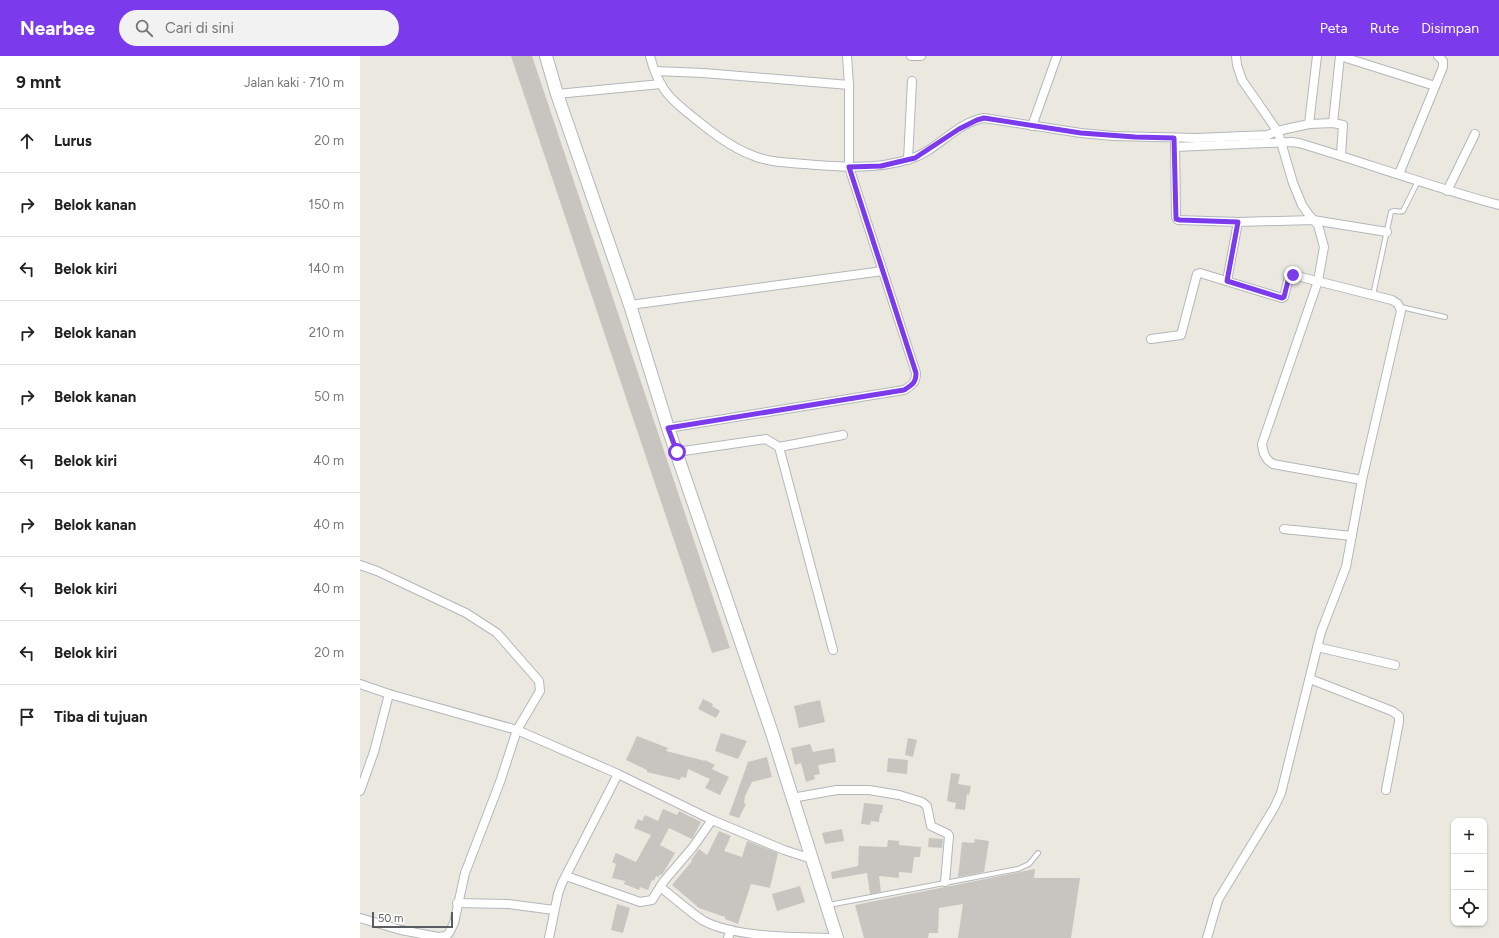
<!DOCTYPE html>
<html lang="id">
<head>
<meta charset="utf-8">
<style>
  body { margin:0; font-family:Figtree,sans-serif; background:#f2f2f2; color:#222 }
  .controls { position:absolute; right:12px; bottom:12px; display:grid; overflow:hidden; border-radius:8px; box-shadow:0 1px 3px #0004 }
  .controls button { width:36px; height:36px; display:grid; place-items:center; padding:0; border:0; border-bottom:1px solid #e0e0e0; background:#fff; color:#222; font:20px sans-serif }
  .scale { position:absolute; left:12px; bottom:10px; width:81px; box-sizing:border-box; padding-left:4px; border:2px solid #595d61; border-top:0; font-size:11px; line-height:14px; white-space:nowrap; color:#595d61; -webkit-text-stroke:3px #fff; paint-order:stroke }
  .stop { position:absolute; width:12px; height:12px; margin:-9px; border:3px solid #7c3aed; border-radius:50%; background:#fff }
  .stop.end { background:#7c3aed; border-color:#fff; box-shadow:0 1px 4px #0008 }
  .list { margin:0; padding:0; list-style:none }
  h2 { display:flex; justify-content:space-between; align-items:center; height:52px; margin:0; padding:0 16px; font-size:17px }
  h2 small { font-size:13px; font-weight:400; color:#767676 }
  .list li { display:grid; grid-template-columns:26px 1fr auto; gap:12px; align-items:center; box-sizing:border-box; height:64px; padding:0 16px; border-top:1px solid #e0e0e0 }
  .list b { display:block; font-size:15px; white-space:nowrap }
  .list em { font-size:13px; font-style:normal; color:#767676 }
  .icon { flex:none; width:22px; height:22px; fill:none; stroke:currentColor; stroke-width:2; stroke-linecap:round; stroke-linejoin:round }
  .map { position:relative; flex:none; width:1139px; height:882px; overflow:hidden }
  header { display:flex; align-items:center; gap:24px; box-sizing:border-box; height:56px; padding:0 20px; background:#7c3aed; color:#fff }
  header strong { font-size:19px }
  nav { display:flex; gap:22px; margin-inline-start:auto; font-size:14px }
  .search { width:280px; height:36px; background:#f2f2f2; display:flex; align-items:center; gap:10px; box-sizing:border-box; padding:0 14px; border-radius:22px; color:#767676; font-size:15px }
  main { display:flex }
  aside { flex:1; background:#fff }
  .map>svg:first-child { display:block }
  .building { fill:#c8c5c0 }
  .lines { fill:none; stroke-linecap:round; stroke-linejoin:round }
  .lane-casing { stroke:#b3b7bb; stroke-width:6 }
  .street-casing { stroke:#b3b7bb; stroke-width:10 }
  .secondary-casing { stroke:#b2b6bb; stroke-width:14 }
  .lane { stroke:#fff; stroke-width:4 }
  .street { stroke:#fff; stroke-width:8 }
  .secondary { stroke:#fff; stroke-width:12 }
  .route { stroke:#7c3aed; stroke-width:5 }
</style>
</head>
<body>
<header>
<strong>Nearbee</strong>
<div class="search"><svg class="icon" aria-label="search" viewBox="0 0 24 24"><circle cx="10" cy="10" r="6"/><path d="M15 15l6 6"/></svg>Cari di sini</div>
<nav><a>Peta</a><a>Rute</a><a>Disimpan</a></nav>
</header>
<main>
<aside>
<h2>9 mnt<small>Jalan kaki · 710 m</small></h2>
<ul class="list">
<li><svg class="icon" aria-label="ahead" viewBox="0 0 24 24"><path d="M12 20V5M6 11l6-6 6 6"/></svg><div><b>Lurus</b></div><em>20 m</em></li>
<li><svg class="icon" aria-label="right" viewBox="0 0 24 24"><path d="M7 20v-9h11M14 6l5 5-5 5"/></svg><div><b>Belok kanan</b></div><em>150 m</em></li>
<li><svg class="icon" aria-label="left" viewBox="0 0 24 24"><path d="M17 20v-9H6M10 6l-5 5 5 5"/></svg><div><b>Belok kiri</b></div><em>140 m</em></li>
<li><svg class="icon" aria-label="right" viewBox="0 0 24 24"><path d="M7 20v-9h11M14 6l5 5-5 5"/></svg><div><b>Belok kanan</b></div><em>210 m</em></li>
<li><svg class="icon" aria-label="right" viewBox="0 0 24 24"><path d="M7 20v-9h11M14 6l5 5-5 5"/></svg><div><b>Belok kanan</b></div><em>50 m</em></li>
<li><svg class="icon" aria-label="left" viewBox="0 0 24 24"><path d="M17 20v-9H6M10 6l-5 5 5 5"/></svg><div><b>Belok kiri</b></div><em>40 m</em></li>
<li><svg class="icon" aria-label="right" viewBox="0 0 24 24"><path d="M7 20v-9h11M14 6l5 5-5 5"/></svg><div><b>Belok kanan</b></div><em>40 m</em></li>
<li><svg class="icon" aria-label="left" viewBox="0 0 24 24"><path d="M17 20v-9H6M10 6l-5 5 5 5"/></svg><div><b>Belok kiri</b></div><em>40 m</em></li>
<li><svg class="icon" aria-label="left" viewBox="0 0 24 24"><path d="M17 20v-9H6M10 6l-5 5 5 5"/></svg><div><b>Belok kiri</b></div><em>20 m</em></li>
<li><svg class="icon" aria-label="arrive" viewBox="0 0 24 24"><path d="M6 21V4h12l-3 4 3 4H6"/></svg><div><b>Tiba di tujuan</b></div></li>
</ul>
</aside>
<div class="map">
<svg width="1139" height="882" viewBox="0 0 1139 882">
  <rect width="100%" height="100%" fill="#ebe8e0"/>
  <g class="building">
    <polygon points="151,0 172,0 370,592 352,597"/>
    <polygon points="343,643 353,648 352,650 360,655 356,662 338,653"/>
    <polygon points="460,644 465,666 439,672 434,650"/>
    <polygon points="361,677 387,685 378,703 355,695"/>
    <polygon points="277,680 308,692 306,695 345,705 345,704 355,709 352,713 369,721 360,739 345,732 350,723 328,713 326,722 321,721 320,724 287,716 287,714 266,704"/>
    <polygon points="548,682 557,684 553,701 545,699"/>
    <polygon points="450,688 453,696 474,692 476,706 458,709 460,718 454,719 455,723 446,726 441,707 435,709 431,692"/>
    <polygon points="407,701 412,721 392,726 385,740 384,747 386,748 379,762 369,759 388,706"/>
    <polygon points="528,702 548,704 547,718 527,716"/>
    <polygon points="591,717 600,718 598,728 611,730 609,739 607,738 605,754 595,753 596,747 587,745"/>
    <polygon points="504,747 523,749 522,757 520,757 519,766 511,765 510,769 501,768"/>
    <polygon points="303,753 317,759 319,755 341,766 332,783 309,772 300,789 315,797 302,819 300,818 299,821 296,820 294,825 292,824 288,834 280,831 279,834 264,828 265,825 252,822 256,808 252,806 256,797 276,806 291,779 274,772 278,763 282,765 285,759 298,765"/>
    <polygon points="482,773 484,785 465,788 462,777"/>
    <polygon points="359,775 371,780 364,795 382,801 387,785 418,797 410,832 391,828 378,868 365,863 365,861 339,852 312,829 332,805 331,804 339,793 347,799"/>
    <polygon points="569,782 583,783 582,792 568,791"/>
    <polygon points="615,783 629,785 624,816 598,821 602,786 614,787"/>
    <polygon points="528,784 539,785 539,789 561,791 560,801 554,801 552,817 539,816 539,822 519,820 521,836 510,838 507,817 472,823 471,816 498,810 499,790 527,791"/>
    <polygon points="675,813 674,822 720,822 711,882 598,882 603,848 579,852 578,877 569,877 568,882 504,882 495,849"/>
    <polygon points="440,830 445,846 417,855 412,838"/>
    <polygon points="257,848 270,852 263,877 251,874"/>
  </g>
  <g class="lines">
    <g class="lane-casing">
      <g id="lane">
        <path d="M1013 239 1031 156C1035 153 1039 157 1043 155L1058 125"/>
        <polyline points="1041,251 1085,261"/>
        <polyline points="469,849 658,813 669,808 678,797"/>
      </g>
    </g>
    <g class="street-casing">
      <g id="street">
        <path d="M290 0C293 12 297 23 304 33 310 43 320 50 328 57 348 73 369 91 394 100 409 106 428 107 445 108 480 111 516 114 550 103 577 95 595 67 624 62L721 77 753 80 837 82 908 79 917 75 949 68 957 0"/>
        <polyline points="551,0 561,0"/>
        <path d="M876 0 877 9 882 24 918 76 933 127 942 149 949 159 958 169 964 191 958 225 902 388C903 397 905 403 913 408L1002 424"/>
        <polyline points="980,0 1075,30"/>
        <polyline points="295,15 343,17 489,29"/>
        <polyline points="197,38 301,28"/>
        <polyline points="973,67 980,0"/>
        <polyline points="949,68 973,67 983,69 981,99"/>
        <polyline points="672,70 697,0"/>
        <polyline points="815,86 816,161 818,164 878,166 953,164 1027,176"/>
        <path d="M815 91 932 86 939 87C1006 107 1072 131 1139 149"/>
        <polyline points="548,104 552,25"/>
        <polyline points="1039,118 1083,11 1083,5 1078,0"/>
        <polyline points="1087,135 1115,78"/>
        <polyline points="867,225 878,166"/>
        <polyline points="270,249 523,215"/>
        <polyline points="791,283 821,279 837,218 840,217 922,242 924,241 929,221 933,219 1032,244 1038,248 1041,255 1002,424 986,511 961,576 921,737 914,752 858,844 847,882"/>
        <path d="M308 372 544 334C552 329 556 327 556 317L489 111V29L487 0"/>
        <polyline points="419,391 473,594"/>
        <polyline points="317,396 406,383 419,391 483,379"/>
        <polyline points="924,473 992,480"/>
        <polyline points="0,509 17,515 106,557 137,577 179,625 180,635 157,674 140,726 105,817 94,867 89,877 86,880 78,881 41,874 0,862"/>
        <polyline points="957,591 1035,609"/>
        <polyline points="950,623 1032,655 1039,660 1039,666 1026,734"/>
        <polyline points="0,628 29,638 157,674 258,718 352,764 424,794 452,803"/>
        <polyline points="0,735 14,696 29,638"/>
        <polyline points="432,742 477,734 509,734 539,739 562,746 567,750 571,770 588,778 589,780 585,826"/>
        <polyline points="206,820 280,846 292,844 304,825 333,791 352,764"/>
        <path d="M300 831C315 842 328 855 344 865 376 882 438 881 475 882"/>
        <polyline points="97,847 148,848 194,854"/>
        <polyline points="189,882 198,838 202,827 258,718"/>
        <polyline points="368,882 371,874"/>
      </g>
    </g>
    <g class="secondary-casing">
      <polyline id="secondary" points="186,0 197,38 270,249 308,372 412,677 477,882"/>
    </g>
    <use href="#lane" class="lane"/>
    <use href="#street" class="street"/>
    <use href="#secondary" class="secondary"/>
  </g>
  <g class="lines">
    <path class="route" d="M317 396 308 372 544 334C552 329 556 327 556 317L489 111 521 110 555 102 599 73 617 64 624 62 721 77 775 81 814 82 816 163 820 164 878 166 867 225 922 242 924 241 929 221 933 219"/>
  </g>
</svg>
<div class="controls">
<button>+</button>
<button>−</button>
<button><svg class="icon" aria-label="locate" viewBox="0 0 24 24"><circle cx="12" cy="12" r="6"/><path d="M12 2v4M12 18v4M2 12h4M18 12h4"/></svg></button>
</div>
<div class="scale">50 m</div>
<div class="stop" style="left:317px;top:396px"></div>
<div class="stop end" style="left:933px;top:219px"></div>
</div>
</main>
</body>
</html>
